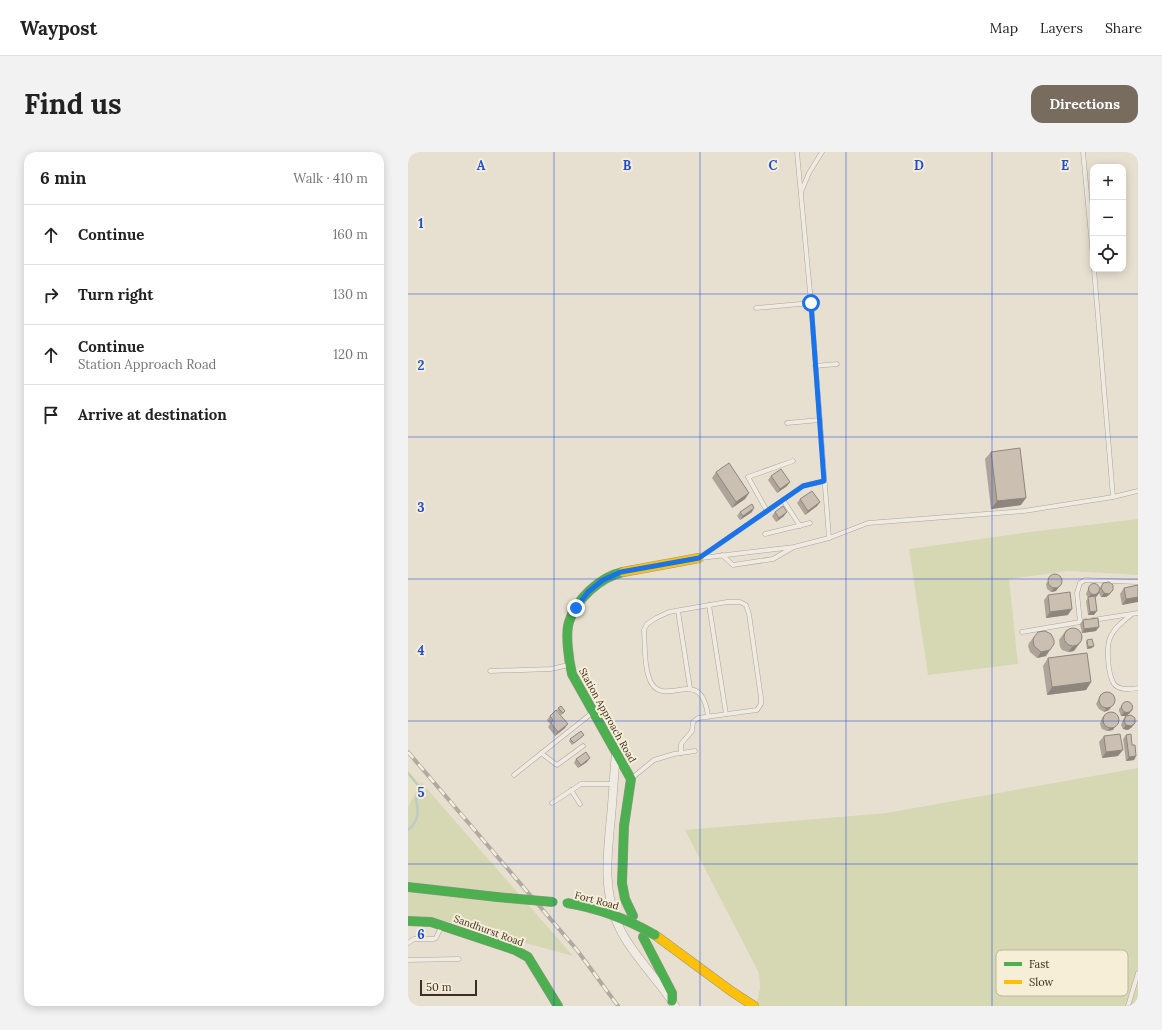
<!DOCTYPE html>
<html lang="en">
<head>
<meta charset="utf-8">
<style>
  body { margin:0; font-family:Lora,serif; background:#f2f2f2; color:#222 }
  .controls { position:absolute; right:12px; top:12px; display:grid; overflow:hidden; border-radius:8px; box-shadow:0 2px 10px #0003 }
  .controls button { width:36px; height:36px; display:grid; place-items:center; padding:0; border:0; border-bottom:1px solid #e0e0e0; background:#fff; color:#222; font:20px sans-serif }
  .scale { position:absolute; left:12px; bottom:10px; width:57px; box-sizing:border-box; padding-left:4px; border:2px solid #3d2e20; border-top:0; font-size:11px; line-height:14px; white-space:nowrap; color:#3d2e20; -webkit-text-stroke:3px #f7eed8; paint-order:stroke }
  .stop { position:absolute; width:12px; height:12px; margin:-9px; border:3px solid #1a73e8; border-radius:50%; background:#fff }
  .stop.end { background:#1a73e8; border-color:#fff; box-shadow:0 1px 4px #0008 }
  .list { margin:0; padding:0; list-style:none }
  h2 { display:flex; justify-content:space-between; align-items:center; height:52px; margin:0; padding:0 16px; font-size:17px }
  h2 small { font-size:13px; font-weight:400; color:#767676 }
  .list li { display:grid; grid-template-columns:26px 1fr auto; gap:12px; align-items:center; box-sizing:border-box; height:60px; padding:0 16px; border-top:1px solid #e0e0e0 }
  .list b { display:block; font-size:15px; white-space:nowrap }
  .list p { margin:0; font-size:13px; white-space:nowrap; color:#767676 }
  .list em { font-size:13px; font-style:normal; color:#767676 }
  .icon { flex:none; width:22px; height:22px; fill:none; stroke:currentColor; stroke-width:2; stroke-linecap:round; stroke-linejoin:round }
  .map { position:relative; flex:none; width:730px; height:854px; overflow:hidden; border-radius:12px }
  header { display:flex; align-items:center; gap:24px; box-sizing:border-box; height:56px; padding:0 20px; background:#fff; border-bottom:1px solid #e0e0e0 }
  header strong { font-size:19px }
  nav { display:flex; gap:22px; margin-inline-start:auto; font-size:14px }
  .intro { display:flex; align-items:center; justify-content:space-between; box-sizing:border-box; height:96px; padding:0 24px }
  h1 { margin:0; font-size:28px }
  .button { padding:10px 18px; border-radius:12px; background:#786c5e; color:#fff; font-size:14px; font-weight:700 }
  main { display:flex; gap:24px; padding:0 24px }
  aside { flex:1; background:#fff; border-radius:12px; box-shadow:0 2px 10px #0003 }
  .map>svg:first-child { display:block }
  .farmland { fill:#e6dfc2 }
  .green { fill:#d6d7b3 }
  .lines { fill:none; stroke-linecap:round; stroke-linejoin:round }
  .stream { stroke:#bcccc2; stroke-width:2.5 }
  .lane-casing { stroke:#ada599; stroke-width:5 }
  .street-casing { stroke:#ada599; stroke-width:9 }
  .fast-casing { stroke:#9c958a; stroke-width:10 }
  .slow-casing { stroke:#9c958a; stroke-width:10 }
  .lane { stroke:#efebe3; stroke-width:4 }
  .street { stroke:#efebe3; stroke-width:8 }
  .fast { stroke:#4caf50; stroke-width:9 }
  .slow { stroke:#ffc107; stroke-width:9 }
  .rail-casing { stroke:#afaaa2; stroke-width:4 }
  .rail { stroke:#f7eed8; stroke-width:2.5; stroke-dasharray:8; stroke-linecap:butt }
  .fast-bridge-casing { stroke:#9c958a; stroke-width:10; stroke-linecap:butt }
  .fast-bridge { stroke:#4caf50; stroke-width:9 }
  .wall { fill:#afa499 }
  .shaded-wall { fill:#8e867d }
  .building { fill:#cbbfb2; stroke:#8e867d }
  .route { stroke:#1a73e8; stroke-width:5 }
  .grid { fill:none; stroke:#1d4ed8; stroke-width:1; stroke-opacity:0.55 }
  .labels { text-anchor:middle; stroke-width:4; stroke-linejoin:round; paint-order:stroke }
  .street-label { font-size:10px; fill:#3d2e20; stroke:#f7eed8 }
  .key { fill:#f7eed8; stroke:#bfb4a1; stroke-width:1 }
  .key-label { font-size:11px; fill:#3d2e20 }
  .grid-label { font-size:13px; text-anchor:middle; font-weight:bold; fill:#1d4ed8; stroke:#f7eed8; stroke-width:4; stroke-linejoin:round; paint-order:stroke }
</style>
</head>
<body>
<header>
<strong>Waypost</strong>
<nav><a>Map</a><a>Layers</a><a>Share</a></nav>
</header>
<div class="intro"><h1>Find us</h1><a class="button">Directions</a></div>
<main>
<aside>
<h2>6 min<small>Walk · 410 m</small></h2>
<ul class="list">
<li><svg class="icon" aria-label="ahead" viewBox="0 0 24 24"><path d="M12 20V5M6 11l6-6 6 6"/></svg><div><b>Continue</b></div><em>160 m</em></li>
<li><svg class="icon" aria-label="right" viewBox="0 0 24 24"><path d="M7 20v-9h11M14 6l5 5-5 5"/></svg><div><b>Turn right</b></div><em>130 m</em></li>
<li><svg class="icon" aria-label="ahead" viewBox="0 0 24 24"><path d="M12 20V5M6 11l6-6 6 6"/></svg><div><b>Continue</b><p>Station Approach Road</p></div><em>120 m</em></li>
<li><svg class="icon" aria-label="arrive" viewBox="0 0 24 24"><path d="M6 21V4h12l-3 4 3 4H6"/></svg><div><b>Arrive at destination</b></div></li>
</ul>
</aside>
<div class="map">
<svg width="730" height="854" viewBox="0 0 730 854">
  <rect width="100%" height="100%" fill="#e7e0d1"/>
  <polygon class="farmland" points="0,616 13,630 0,655"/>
  <g class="green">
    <polygon points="730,367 730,423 660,419 601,427 610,512 520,523 501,397 630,379"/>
    <polygon points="730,616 730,854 348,854 352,836 351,821 277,678 479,661"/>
    <polygon points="13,630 165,804 37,769 0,767 0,655"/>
  </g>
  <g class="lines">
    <path class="stream" d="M0 621 14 638 8 646C11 660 11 669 0 678"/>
    <g class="lane-casing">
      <g id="lane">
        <polyline points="389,0 403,151 421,386"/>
        <polyline points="675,0 685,105"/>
        <polyline points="393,40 401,21 414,0"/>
        <polyline points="686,117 705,345"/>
        <polyline points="348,156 403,151"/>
        <polyline points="407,214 429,212"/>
        <polyline points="379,271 412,268"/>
        <polyline points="375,348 392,374"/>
        <polyline points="359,359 340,325 385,309"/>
        <polyline points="357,382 402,371"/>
        <polyline points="314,403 325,413 365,407 384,396"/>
        <polyline points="293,405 395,334 416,329"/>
        <polyline points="293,406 386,395 421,386 460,371 616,359 705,345 730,339"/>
        <polyline points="301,453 318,562"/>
        <polyline points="270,459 282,536"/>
        <path d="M723 463C715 469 706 476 702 486 698 496 700 523 706 532 712 539 723 537 730 536"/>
        <polyline points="685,468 730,461"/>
        <polyline points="672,470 669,441 672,431 677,428 730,430"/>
        <polyline points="614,480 678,469"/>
        <polyline points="82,519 143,517 160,513"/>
        <polyline points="133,601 149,613 175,594"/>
        <path d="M273 601V592L284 579 285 570 290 566 349 558 353 552V546L341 462 338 453 332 450H319L261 460 248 466 239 472 236 478C237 493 236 520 244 532 259 555 294 512 300 565"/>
        <polyline points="106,623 184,561"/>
        <polyline points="224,626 246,608 266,602 287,599"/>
        <polyline points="163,638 172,652"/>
        <polyline points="144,651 173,632 205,632"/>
        <polyline points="0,791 6,787 26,787 28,786 33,775"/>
        <polyline points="0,808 51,807"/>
        <polyline points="720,854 730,821"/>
      </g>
    </g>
    <g class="street-casing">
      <path id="street" d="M208 601C206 622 205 643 203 665 199 703 194 745 214 781 228 807 251 828 267 854"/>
    </g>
    <g class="fast-casing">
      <g id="fast">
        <path d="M215 420C192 425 168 447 161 470 157 483 161 509 164 522L223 627 216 674 214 731 217 747 225 764"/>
        <polyline points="0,735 89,745"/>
        <polyline points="0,769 23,770 107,798 120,805 150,854"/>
        <polyline points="235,785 264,841 264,849"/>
      </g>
    </g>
    <g class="slow-casing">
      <g id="slow">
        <polyline points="215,420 291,406"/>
        <polyline points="247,783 323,839 346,854"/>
      </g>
    </g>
    <use href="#lane" class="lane"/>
    <use href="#street" class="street"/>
    <use href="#fast" class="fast"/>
    <use href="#slow" class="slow"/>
    <g class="rail-casing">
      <polyline id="rail" points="0,600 169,798 210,854"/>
    </g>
    <use href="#rail" class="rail"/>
    <g class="fast-bridge-casing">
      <g id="fast-bridge">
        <polyline points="89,745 145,750"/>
        <path d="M159 751C191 756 219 767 247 783"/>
      </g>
    </g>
    <use href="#fast-bridge" class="fast-bridge"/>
  </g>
  <g class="wall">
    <polygon points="583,300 613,353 583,357 577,307"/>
    <polygon points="308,320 341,341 337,347 324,356 304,326"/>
    <polygon points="363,324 379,334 369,341 360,328"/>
    <polygon points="392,347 412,350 409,354 397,363 389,351"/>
    <polygon points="332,360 344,360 332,368 329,364"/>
    <polygon points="367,360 376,364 368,370 364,364"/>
    <polygon points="644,424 648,439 643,440 639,437 638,432"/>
    <polygon points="695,431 702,442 698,445 693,445 691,441 687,446 686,463 680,463 678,449 680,446 678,442 680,437 682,433 692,436"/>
    <polygon points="730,433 714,453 712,442 716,436"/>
    <polygon points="640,443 660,463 638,466 636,448"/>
    <polygon points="675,468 688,479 674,481 672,472"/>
    <polygon points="659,477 666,499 660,500 654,498 652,495 651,488"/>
    <polygon points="626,485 638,504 629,506 622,500 620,494 621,491"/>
    <polygon points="679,488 684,496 679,497 678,490"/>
    <polygon points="640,506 683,530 678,538 639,543 635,514"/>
    <polygon points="693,542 701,558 696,560 691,557 688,552"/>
    <polygon points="714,553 722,561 719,563 724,575 720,578 715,577 713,573 715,568 717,564 713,564 711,559 711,557"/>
    <polygon points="150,556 156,561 153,563 149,558"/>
    <polygon points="697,562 707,574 705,578 699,579 694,577 692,572 694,566"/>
    <polygon points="142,564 157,576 147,584 140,575 142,572 139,568"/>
    <polygon points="176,583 174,585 164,593 161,589 162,587"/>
    <polygon points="718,583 724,593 728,604 726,608 718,609 715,587"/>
    <polygon points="696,584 710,604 694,606 691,590"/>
    <polygon points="168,607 179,610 170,616 166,611"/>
  </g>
  <g class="shaded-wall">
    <polygon points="382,330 379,334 369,341 372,337"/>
    <polygon points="341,341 337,347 324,356 328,350"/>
    <polygon points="618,346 613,353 583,357 589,349"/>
    <polygon points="412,350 409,354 397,363 400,359"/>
    <polygon points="346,356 344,360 332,368 335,364"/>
    <polygon points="379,360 376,364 368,370 371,366"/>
    <polygon points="654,431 648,439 643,440 646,436"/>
    <polygon points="705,438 702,442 698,445 693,445 696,441"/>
    <polygon points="692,440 689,444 685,447 680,446 683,442"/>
    <polygon points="730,445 730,450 714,453 718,447"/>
    <polygon points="664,457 660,463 638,466 642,460"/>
    <polygon points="689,459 686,463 680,463 682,460"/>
    <polygon points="691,475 688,479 674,481 676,477"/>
    <polygon points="674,488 666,499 660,500 664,495"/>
    <polygon points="686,494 684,496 679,497 680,495"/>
    <polygon points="642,498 638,504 629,506 633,500"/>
    <polygon points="683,530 678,538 639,543 644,535"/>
    <polygon points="704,554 701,558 696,560 698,556"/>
    <polygon points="725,557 722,561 718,564 713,564 716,560"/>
    <polygon points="727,571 724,575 720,578 715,577 718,573"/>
    <polygon points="160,572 157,576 147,584 150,580"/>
    <polygon points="707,574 705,578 699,579 702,576"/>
    <polygon points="715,598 710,604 694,606 698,600"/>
    <polygon points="728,604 726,608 718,609 721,605"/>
    <polygon points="182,606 179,610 170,616 173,613"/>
  </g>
  <g class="building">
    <polygon points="612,296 618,346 589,349 583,300"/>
    <polygon points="321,311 341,341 328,350 308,320"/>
    <polygon points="373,317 382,330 372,337 363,324"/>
    <polygon points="404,339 412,350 400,359 392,347"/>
    <polygon points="344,352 346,356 335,364 332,360"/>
    <polygon points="375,354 379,360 371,366 367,360"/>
    <circle cx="647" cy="429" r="7"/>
    <polygon points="701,430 705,433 705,438 701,442 696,441 693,436 695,431"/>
    <circle cx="686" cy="437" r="5.5"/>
    <polygon points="730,433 730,445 718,447 716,436"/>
    <polygon points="662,440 664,457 642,460 640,443"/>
    <polygon points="687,444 689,459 682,460 680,445"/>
    <polygon points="690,466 691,475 676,477 675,468"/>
    <circle cx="665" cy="485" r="9"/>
    <polygon points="637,479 643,482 646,488 646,492 642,498 633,500 626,494 625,488 626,485 630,480"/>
    <polygon points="684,487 686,494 680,495 679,488"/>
    <polygon points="679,501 683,530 644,535 640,506"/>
    <circle cx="699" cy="548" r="8"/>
    <circle cx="719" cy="555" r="5.5"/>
    <polygon points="153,554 157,559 155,561 150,556"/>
    <polygon points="148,558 160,572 150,580 143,571 145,568 142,564"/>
    <circle cx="703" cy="568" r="8"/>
    <polygon points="723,563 727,566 727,571 723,574 718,573 716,569 718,564"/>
    <polygon points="173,579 176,583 166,591 162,587"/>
    <polygon points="712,582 715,598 698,600 696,584"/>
    <polygon points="723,582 724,593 727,593 728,604 721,605 718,583"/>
    <polygon points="178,600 182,606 173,613 168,607"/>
  </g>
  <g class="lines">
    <polyline class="route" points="168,456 180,440 195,428 213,420 291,406 395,334 416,329 403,151"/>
  </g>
  <path class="grid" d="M146 0V854M292 0V854M438 0V854M584 0V854M0 142H730M0 285H730M0 427H730M0 569H730M0 712H730"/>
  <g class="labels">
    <g class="street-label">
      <text transform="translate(200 563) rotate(61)" y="4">Station Approach Road</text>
      <text transform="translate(189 748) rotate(15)" y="4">Fort Road</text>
      <text transform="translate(81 778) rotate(20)" y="4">Sandhurst Road</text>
    </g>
  </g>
  <rect x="588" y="798" width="132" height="46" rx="6" class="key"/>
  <rect x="596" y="810" width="18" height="4" fill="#4caf50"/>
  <rect x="596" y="828" width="18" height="4" fill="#ffc107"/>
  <g class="key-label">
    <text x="621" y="816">Fast</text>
    <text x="621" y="834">Slow</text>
  </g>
  <g class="grid-label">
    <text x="73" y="18">A</text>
    <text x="219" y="18">B</text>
    <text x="365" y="18">C</text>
    <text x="511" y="18">D</text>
    <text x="657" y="18">E</text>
    <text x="13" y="76">1</text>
    <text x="13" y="218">2</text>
    <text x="13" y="360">3</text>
    <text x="13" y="503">4</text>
    <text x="13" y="645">5</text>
    <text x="13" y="787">6</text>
  </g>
</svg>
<div class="controls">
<button>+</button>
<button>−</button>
<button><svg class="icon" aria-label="locate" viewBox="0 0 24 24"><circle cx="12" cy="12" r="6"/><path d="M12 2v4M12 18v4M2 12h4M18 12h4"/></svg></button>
</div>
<div class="scale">50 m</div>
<div class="stop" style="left:403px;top:151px"></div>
<div class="stop end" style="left:168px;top:456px"></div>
</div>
</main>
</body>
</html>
